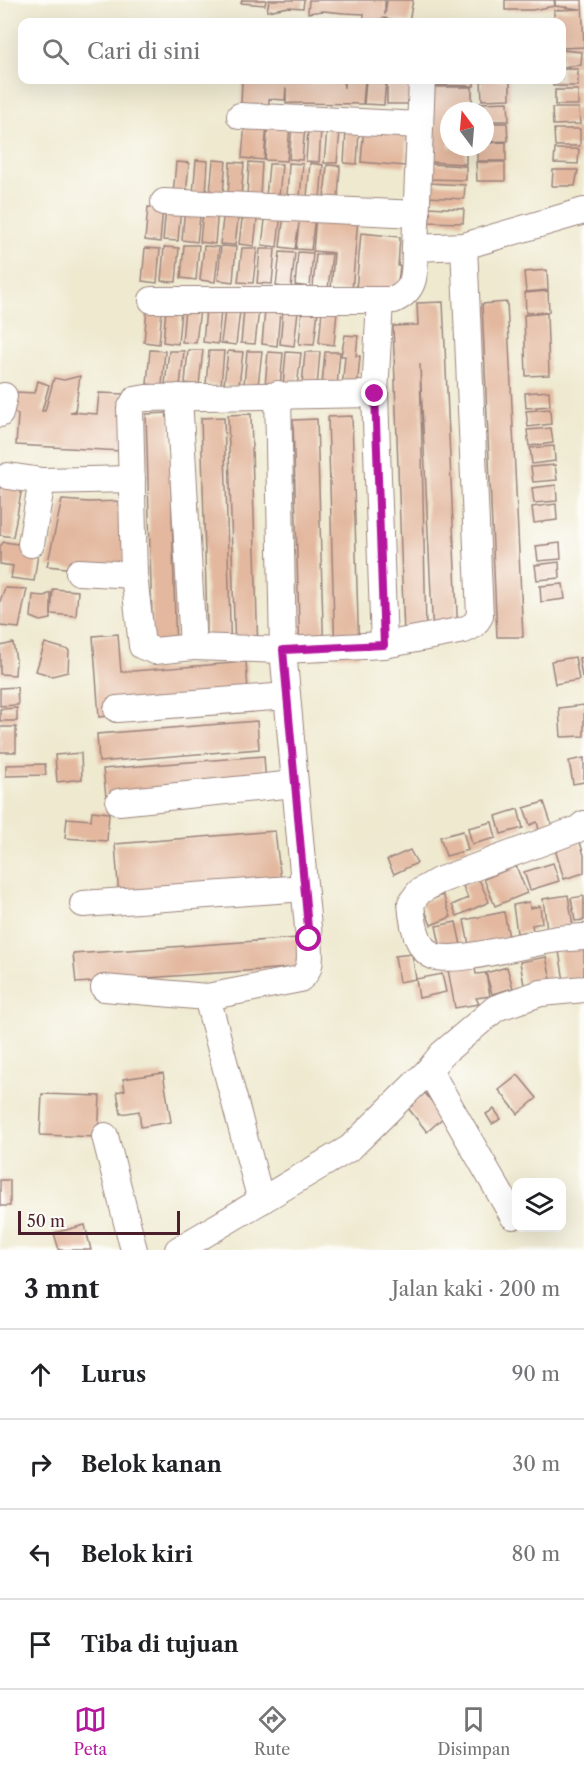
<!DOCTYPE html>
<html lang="id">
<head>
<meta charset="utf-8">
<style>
  body { margin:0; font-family:"Libre Caslon Text",serif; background:#f6f6f6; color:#202124 }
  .controls { position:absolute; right:18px; bottom:18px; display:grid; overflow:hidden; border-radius:12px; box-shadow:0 6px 24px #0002 }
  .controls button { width:54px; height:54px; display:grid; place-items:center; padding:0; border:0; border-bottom:2px solid #e0e0e0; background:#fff; color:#202124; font:30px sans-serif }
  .compass { position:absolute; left:440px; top:102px; width:54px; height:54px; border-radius:50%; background:#fff; box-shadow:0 6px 24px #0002; rotate:344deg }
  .scale { position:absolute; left:18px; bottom:15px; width:162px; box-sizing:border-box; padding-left:6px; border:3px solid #4a1f2b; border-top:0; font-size:16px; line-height:21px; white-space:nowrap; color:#4a1f2b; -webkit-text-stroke:4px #fdfcf7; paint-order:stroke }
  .stop { position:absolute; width:18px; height:18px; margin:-14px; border:4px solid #b5179e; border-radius:50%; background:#fff }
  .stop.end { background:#b5179e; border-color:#fff; box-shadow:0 2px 6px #0008 }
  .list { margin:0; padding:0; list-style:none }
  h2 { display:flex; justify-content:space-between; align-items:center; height:78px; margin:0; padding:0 24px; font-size:26px }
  h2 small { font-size:20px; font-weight:400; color:#757577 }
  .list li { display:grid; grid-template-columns:39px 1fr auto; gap:18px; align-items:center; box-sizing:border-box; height:90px; padding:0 24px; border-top:2px solid #e0e0e0 }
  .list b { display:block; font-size:22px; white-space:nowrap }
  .list em { font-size:20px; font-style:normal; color:#757577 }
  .icon { flex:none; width:33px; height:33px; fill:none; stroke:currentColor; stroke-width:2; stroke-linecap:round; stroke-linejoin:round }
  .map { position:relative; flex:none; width:584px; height:1250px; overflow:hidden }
  .search { position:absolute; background:#fff; box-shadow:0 6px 24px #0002; left:18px; right:18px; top:18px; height:66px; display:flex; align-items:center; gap:15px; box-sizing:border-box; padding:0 21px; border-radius:12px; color:#757577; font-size:22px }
  .sheet { height:438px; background:#fff }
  nav { display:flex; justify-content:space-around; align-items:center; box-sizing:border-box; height:84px; border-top:2px solid #e0e0e0; background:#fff; font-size:16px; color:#757577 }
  nav a { display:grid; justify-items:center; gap:3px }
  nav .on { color:#b5179e }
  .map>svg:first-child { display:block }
  .building { fill:#e3b89f }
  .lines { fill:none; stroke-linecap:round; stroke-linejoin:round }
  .street-casing { stroke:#9c847d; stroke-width:28 }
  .street { stroke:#fff; stroke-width:26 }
  .route { stroke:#b5179e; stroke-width:8 }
</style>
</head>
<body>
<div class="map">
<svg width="584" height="1250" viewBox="0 0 584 1250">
  <rect width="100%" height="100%" fill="#fdfcf7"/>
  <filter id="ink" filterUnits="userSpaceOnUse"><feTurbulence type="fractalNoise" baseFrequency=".0167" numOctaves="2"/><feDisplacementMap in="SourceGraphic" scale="12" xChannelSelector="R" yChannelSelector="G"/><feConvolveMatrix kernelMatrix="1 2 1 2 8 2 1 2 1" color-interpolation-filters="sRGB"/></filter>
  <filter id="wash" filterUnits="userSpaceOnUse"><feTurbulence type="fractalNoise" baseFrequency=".008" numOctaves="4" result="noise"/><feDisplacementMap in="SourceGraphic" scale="24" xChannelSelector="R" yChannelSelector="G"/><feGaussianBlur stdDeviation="1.35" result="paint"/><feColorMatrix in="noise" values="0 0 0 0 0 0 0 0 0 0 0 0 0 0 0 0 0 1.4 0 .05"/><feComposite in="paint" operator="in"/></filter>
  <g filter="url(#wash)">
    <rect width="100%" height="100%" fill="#eee9cf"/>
    <g id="blocks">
      <g class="building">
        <polygon points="242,0 266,0 265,5 241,3"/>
        <polygon points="269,0 304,0 303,8 288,7 267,11"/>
        <polygon points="309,0 385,0 385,15 387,0 413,0 409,22 384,18 364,22 364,14 344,13 323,11 308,13"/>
        <polygon points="505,0 554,0 555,6 532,10 505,10"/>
        <polygon points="555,0 582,0 584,47 562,48 562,22 554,22 554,10 581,9 555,6"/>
        <polygon points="562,50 582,52 581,65 562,67"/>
        <polygon points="562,69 578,69 578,86 553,86 553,80 562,80"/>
        <polygon points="242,80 343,80 344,88 344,80 365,80 363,104 286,103 286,88 285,100 269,99 269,106 241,105"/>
        <polygon points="366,80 386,80 384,105 364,104"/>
        <rect x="387" y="80" width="24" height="24"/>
        <polygon points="432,80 474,80 474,86 432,85"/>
        <polygon points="485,80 510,80 510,99 482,100 481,81 485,81"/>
        <polygon points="430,87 472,87 472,111 449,111 449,147 466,147 466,164 429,162"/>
        <rect x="555" y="90" width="23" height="15"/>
        <polygon points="508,102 509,121 485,121 485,111 480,111 480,103"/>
        <polygon points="552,108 579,108 580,124 553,125"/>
        <polygon points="245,121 267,123 264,160 242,158"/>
        <polygon points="268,123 290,124 287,161 265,160"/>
        <polygon points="485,123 507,123 508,141 485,142"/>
        <polygon points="364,125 407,128 405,166 361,162"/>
        <polygon points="292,126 305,127 302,160 289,159"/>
        <polygon points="308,128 321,129 319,162 306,161"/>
        <polygon points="327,129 340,130 337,163 324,163"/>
        <polygon points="346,129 359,131 357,164 344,163"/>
        <polygon points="554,129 580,129 580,146 555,146"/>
        <polygon points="506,142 506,161 477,161 477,147 485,147 485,143"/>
        <polygon points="555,149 579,149 578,164 554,163"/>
        <polygon points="196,160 208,161 206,195 193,194"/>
        <polygon points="213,160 226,161 223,194 210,193"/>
        <polygon points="176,162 189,163 186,196 173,195"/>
        <polygon points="230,162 244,163 241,197 228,196"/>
        <polygon points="249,162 262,163 260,197 247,196"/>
        <polygon points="476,162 505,162 505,181 477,181"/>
        <polygon points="289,163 303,164 300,197 287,196"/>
        <polygon points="310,163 323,165 320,198 307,197"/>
        <polygon points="269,164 282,164 279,198 266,197"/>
        <polygon points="429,164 466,166 466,180 429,179"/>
        <polygon points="327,165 340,166 338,199 324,198"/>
        <polygon points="553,170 578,170 575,186 552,186"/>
        <polygon points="428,183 465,185 464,199 428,197"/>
        <polygon points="166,206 181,207 178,241 163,240"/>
        <polygon points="185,206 201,207 197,242 182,240"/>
        <polygon points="148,207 163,208 160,242 145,240"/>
        <polygon points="428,207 464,209 463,223 427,222"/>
        <polygon points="203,209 218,209 215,244 200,242"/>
        <polygon points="224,210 239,211 235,245 220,244"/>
        <polygon points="243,211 258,211 254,246 239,244"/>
        <polygon points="266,212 281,213 277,247 262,245"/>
        <polygon points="284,213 315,215 311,250 296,249 299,223 295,249 280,247"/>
        <polygon points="316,214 358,218 352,291 331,289 334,253 313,251"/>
        <polygon points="361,233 400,237 398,266 400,266 396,297 356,290"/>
        <polygon points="184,245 199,245 196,280 181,278"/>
        <polygon points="204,246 219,247 215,282 200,280"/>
        <polygon points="221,246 236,247 233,282 218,280"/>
        <polygon points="164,247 179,248 176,282 161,281"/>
        <polygon points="145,248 160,249 157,283 142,281"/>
        <polygon points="242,248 257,248 253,283 238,282"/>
        <polygon points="260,249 275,249 272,284 257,283"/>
        <polygon points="280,252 295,253 291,288 276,286"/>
        <polygon points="298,252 313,253 310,287 295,285"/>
        <polygon points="316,254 332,254 328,289 313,287"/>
        <polygon points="547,270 548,290 526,292 524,272"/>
        <polygon points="548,291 549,312 526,313 525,293"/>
        <polygon points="443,302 458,636 433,637 420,364 426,630 404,636 393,326 418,325 417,303"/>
        <polygon points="507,302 523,637 497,637 482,304"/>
        <polygon points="147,308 162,309 159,344 144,342"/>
        <polygon points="185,308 200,309 196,343 182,342"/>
        <polygon points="166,309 181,309 178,344 163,342"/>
        <polygon points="206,309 221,309 218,344 203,342"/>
        <polygon points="244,309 259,310 255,344 241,343"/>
        <polygon points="225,310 240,310 236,345 221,343"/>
        <polygon points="265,310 280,311 277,346 262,344"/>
        <polygon points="283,310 298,311 294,346 280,344"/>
        <polygon points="302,310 318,311 314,345 299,344"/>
        <polygon points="322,310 337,311 334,345 319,343"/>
        <polygon points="547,313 549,375 526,376 524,315"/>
        <polygon points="345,335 358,336 356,356 360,356 357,391 342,389 345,356 341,356"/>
        <polygon points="150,350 165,351 162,386 147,384"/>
        <polygon points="188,350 203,350 199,385 185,383"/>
        <polygon points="169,351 184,351 180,386 165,384"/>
        <polygon points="209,351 224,351 221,386 206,384"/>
        <polygon points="228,351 243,352 239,386 224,385"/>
        <polygon points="247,351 262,351 258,386 244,384"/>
        <polygon points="268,352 283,353 280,387 265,386"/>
        <polygon points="286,352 301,353 297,388 283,386"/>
        <polygon points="305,352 320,352 317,387 302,385"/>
        <polygon points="325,352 340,352 337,387 322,385"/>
        <polygon points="80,376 75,411 70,412 97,414 99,393 125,394 121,451 16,445 18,415 10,409 16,392 35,393 38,381 49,385 42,411 45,411 54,378 64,380"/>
        <polygon points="549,391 550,406 526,408 525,393"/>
        <polygon points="550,409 551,424 528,427 526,411"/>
        <polygon points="169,413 176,653 153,653 146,414"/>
        <polygon points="251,414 258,654 235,654 228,415"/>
        <polygon points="352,416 359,656 335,656 328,417"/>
        <polygon points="224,417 231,657 208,657 201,418"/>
        <polygon points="317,419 324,659 300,659 293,420"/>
        <polygon points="551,428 553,443 529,446 527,430"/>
        <polygon points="554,446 555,461 532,464 530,448"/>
        <polygon points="555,465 557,480 533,482 531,467"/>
        <polygon points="0,478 23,482 13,537 0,535"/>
        <polygon points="556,485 557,501 534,503 532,488"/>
        <polygon points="62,500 89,502 126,501 123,568 76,569 47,566"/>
        <polygon points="556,504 557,520 534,523 532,507"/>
        <polygon points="4,542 39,547 34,581 11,578 13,566 0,564 0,546"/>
        <polygon points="560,543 561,559 538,561 536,546"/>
        <polygon points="559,562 560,578 537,580 535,565"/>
        <polygon points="563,584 565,599 541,602 540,586"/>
        <polygon points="5,588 27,589 19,628 0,626 0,601"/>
        <polygon points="53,589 78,591 76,616 51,614"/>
        <polygon points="51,593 51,619 41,621 31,617 33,595 44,596"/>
        <polygon points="118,634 121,672 246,662 249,705 99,717 93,636"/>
        <polygon points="13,643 16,660 15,675 0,674 0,646"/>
        <polygon points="45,643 69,650 68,672 52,676 36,671"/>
        <polygon points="575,657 579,680 555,684 551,661"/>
        <polygon points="584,657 584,677 582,677 579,658"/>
        <polygon points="17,687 18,705 0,706 0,688"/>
        <polygon points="584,705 584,736 561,737 559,708"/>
        <polygon points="17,708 17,721 0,721 0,709"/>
        <polygon points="257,721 259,749 99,762 97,734"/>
        <rect x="0" y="727" width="16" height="25"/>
        <polygon points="81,753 82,779 57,782 55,755"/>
        <polygon points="264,756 266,784 106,797 103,769"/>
        <polygon points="584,758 584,782 573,784 569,761"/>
        <polygon points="45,764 46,775 6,776 6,765"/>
        <polygon points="544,802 552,826 539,830 537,822 530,825 524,808"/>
        <polygon points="518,809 523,828 501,834 496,816"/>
        <polygon points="92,811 109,813 107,841 65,838 67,818 91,820"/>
        <polygon points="492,822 496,838 472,844 468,828"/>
        <polygon points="275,831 282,889 119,898 115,844"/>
        <polygon points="463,831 468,850 446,856 440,837"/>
        <polygon points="579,839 584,855 584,873 564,879 554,846"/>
        <polygon points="410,850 417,863 394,874 387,860"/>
        <polygon points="553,863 559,881 530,890 524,872"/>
        <polygon points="516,866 527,893 495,906 484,879"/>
        <polygon points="479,879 489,902 457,916 452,905 468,898 463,886"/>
        <polygon points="443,895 451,917 431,925 422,903"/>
        <polygon points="568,895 573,926 547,929 543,899"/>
        <polygon points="584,896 584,920 575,921 571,898"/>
        <polygon points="529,902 530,908 540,906 542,923 532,925 533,931 517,933 513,905"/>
        <polygon points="504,912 509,937 469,945 464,920"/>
        <polygon points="456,922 461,945 441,949 436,926"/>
        <polygon points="298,938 302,967 76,983 73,954"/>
        <polygon points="584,946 584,977 564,981 559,951"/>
        <polygon points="412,954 416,979 399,982 395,956"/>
        <polygon points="546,957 551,979 524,985 520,962"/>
        <polygon points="473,959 476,974 486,973 490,996 476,998 479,1004 455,1008 447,964"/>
        <polygon points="507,967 513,988 492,994 486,973"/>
        <polygon points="442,974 446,992 419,998 416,979"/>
        <polygon points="163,1073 171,1122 141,1127 139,1111 121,1114 117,1092 125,1090 123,1079"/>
        <polygon points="518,1075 537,1098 518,1114 499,1090"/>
        <polygon points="425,1093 444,1117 427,1132 408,1108"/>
        <polygon points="42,1094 100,1096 98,1137 40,1135"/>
        <polygon points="494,1109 501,1119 492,1124 486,1114"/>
        <rect x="0" y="1180" width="10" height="26"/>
        <polygon points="85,1225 91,1250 59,1250 54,1233"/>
      </g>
    </g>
  </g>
  <g filter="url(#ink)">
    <use href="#blocks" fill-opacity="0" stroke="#9c847d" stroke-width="1.5"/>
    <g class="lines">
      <g class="street-casing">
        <g id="street">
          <polyline points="422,80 415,248 464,246 584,211"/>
          <polyline points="240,116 420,125"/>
          <polyline points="164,202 417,214"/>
          <path d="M152 300H394C418 289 414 271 415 248"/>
          <polyline points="380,300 375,394 384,645"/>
          <polyline points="179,397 193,647 283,650 384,645 464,630 474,625 480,616 464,246"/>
          <polyline points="0,414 4,396"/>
          <polyline points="8,476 42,481 132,479"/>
          <polyline points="31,544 42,481"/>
          <polyline points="79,572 134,575"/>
          <polyline points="193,647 155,651 142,646 134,575 130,409 135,400 146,398 375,394"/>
          <polyline points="117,709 287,696"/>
          <polyline points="119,802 294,784"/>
          <path d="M584 824 578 829 438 881 419 892 411 903C412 918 416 949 433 956 455 964 525 944 552 940 562 938 573 938 584 937"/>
          <polyline points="83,904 304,888"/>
          <path d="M104 988 207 997 300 979C313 969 310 954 309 939L283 650 278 394"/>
          <polyline points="207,997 261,1201"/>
          <polyline points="429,1070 513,1216"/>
          <polyline points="105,1136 134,1250"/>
          <polyline points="178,1250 350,1148 429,1070 442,1054 496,1008 541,993 584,989"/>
        </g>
      </g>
      <use href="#street" class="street"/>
    </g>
  </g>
  <g class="lines" filter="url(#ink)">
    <polyline class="route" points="309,939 283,650 384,645 375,394"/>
  </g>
</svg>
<div class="controls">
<button><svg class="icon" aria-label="layers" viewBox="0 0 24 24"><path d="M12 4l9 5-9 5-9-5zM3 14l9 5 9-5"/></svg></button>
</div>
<svg class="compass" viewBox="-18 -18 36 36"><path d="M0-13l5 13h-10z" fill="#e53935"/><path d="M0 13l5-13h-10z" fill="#757577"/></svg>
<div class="scale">50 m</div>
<div class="stop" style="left:309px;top:939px"></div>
<div class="stop end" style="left:375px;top:394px"></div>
<div class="search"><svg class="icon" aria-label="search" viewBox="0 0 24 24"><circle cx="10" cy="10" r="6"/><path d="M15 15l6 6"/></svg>Cari di sini</div>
</div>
<section class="sheet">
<h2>3 mnt<small>Jalan kaki · 200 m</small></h2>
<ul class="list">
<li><svg class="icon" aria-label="ahead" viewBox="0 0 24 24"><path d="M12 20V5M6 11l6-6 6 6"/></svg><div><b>Lurus</b></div><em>90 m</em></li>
<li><svg class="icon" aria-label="right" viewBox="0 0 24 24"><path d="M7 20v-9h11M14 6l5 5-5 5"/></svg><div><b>Belok kanan</b></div><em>30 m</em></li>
<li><svg class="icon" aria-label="left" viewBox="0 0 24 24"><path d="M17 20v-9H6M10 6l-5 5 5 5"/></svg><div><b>Belok kiri</b></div><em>80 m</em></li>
<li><svg class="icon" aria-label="arrive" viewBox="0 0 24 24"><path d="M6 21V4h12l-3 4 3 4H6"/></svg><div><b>Tiba di tujuan</b></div></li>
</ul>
</section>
<nav>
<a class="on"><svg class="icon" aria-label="map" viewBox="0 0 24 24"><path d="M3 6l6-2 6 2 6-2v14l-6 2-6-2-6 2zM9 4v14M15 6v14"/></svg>Peta</a>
<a><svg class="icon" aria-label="directions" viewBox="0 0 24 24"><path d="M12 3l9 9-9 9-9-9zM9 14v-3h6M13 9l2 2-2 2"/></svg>Rute</a>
<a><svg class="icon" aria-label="saved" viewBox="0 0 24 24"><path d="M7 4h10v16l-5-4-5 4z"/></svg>Disimpan</a>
</nav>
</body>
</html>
